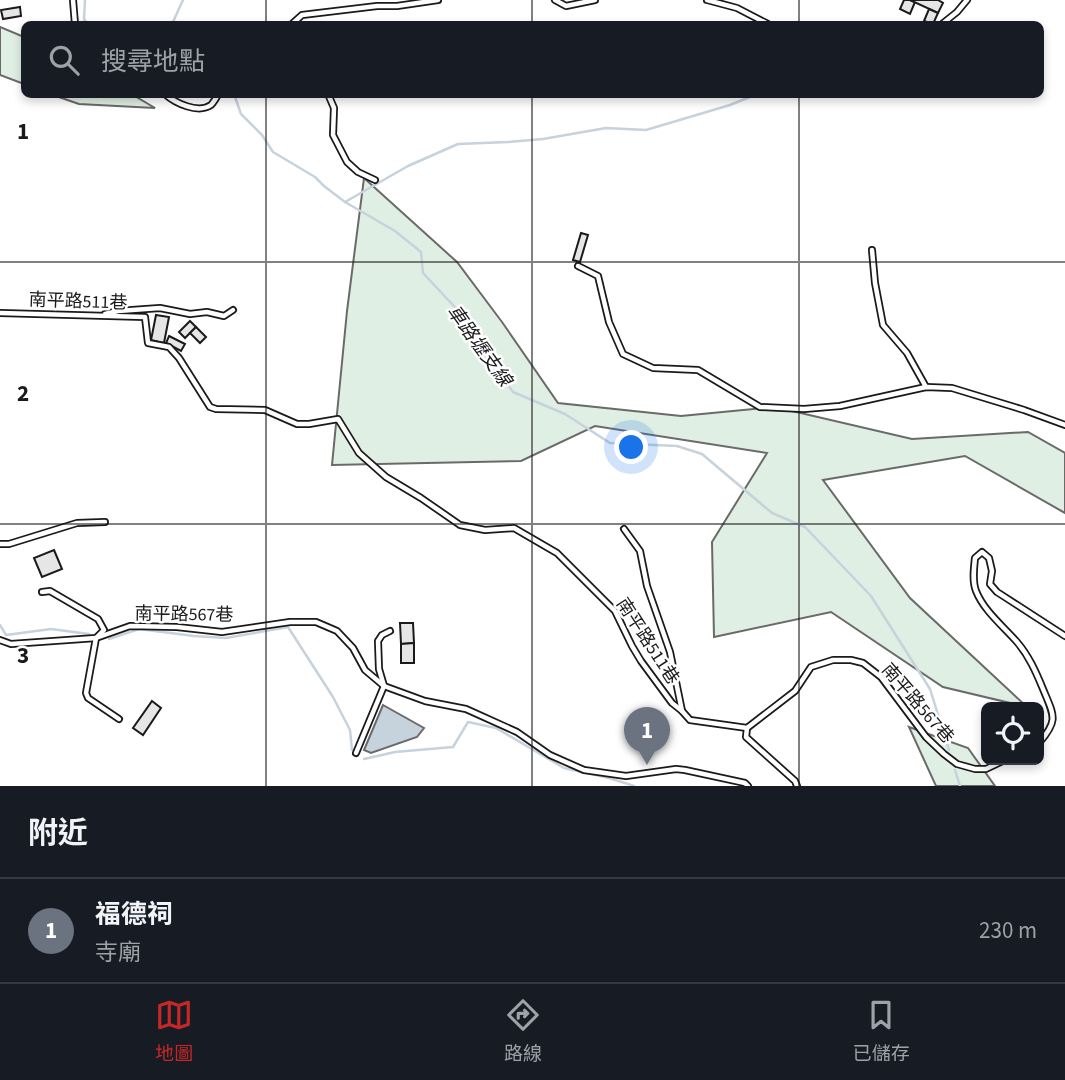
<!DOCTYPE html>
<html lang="zh-TW">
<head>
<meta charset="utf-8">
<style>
  body { margin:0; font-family:"Source Sans 3","Noto Sans TC",sans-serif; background:#20242c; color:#f1f3f6 }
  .controls { position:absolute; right:21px; bottom:21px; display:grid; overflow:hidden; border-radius:10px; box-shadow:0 4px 10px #0003 }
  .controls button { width:63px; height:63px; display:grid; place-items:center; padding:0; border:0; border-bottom:2px solid #363941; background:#171b24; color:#f1f3f6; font:35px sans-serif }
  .you { position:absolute; left:632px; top:448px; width:24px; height:24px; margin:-18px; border:5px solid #fff; border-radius:50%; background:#1a73e8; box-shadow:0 0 0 10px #1a73e833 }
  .badge { display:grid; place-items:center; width:46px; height:46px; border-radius:50%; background:#c62828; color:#fff; font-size:23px; font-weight:700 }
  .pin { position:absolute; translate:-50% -58px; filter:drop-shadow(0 2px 4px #0008) }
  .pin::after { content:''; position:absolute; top:37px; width:24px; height:21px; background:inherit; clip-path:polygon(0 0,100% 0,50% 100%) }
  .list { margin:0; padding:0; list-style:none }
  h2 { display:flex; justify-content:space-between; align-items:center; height:91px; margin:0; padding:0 28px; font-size:30px }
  h2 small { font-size:23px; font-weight:400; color:#9ea1a6 }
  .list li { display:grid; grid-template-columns:46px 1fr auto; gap:21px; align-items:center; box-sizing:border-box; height:105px; padding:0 28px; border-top:2px solid #363941 }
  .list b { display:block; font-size:26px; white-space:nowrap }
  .list p { margin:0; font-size:23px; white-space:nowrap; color:#9ea1a6 }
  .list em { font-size:23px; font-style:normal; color:#9ea1a6 }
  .icon { flex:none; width:38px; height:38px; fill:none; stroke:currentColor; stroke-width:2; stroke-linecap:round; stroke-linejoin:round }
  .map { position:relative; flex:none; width:1065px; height:786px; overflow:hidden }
  .search { position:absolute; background:#171b24; box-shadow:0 4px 10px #0003; left:21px; right:21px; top:21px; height:77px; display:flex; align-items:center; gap:18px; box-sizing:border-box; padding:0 24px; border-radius:10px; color:#9ea1a6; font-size:26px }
  .sheet { height:196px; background:#171b24 }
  nav { display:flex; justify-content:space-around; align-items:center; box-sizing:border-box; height:98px; border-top:2px solid #363941; background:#171b24; font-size:19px; color:#9ea1a6 }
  nav a { display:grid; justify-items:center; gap:4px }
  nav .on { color:#c62828 }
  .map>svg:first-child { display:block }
  .green { fill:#e0efe3; stroke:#6a6a6a; stroke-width:2 }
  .water { fill:#c6d2dc; stroke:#6a6a6a; stroke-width:2 }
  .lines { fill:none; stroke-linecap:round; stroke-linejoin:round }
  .stream { stroke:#c6d2dc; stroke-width:2.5 }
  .building { fill:#e6e6e6; stroke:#1a1a1a; stroke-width:2 }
  .lane-casing { stroke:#1a1a1a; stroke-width:8 }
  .lane { stroke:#fff; stroke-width:4.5 }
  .grid { fill:none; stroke:#1a1a1a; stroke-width:2; stroke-opacity:0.55 }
  .labels { text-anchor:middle; stroke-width:5; stroke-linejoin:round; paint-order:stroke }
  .street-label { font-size:18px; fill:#1a1a1a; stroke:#fff }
  .water-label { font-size:19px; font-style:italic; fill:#1a1a1a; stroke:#fff }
  .grid-label { font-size:23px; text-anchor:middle; font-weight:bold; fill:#1a1a1a; stroke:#fff; stroke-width:5; stroke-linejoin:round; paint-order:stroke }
</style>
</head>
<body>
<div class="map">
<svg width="1065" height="786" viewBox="0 0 1065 786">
  <rect width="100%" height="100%" fill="#fff"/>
  <g class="green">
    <polygon points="0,27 24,37 24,84 0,75"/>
    <polygon points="53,95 133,95 155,108 79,104"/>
    <polygon points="364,178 457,262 502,322 558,403 681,416 775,407 912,439 1028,432 1065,453 1065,513 965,456 823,480 910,598 1027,707 943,687 831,612 714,637 712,542 767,453 595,426 521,461 332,465 347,311"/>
    <polygon points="909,727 968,748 995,786 936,786"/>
  </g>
  <polygon class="water" points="383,705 424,728 417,737 371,753 364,750"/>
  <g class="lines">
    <g class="stream">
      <polyline points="85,0 84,19 87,24"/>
      <polyline points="172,24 183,0"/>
      <polyline points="234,94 241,114 262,135 273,152 315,177 324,186 345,202 395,231 421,252 423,273 466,319 487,357 513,392 565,414 610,443 677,446 702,454 772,513 805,527 871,596 930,689 949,750"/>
      <polyline points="345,202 408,166 458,144 508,142 543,139 606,128 646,130 730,105 757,94"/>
      <polyline points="0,625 6,635 51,629 89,634"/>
      <polyline points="109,639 139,629 194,636 226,638 288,627 333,697 350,730 352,750"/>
      <polyline points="364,759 395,752 453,747 468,722 496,728 564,768 609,778 634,786"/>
      <polyline points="955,770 960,786"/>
    </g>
  </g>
  <g class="building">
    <polygon points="904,0 910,0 915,2 910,14 900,9"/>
    <polygon points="910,0 938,0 943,3 938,13"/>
    <polygon points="20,7 21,16 3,19 1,10"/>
    <polygon points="929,9 938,13 933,24 924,21"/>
    <polygon points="581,233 588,235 580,262 573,260"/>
    <polygon points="156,315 169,317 164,343 151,340"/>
    <polygon points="190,321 196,327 185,338 179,332"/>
    <polygon points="196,327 206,337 200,343 190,333"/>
    <polygon points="169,336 185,344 181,351 166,343"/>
    <polygon points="54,550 62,569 42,577 34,558"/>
    <polygon points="400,623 413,623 414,643 401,644"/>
    <polygon points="414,643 414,663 401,663 401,644"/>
    <polygon points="152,701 161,708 143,735 133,728"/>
  </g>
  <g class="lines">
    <g class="lane-casing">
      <g id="lane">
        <polyline points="73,0 75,24"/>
        <polyline points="555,0 566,6 595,0"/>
        <polyline points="707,0 737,8 768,24"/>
        <polyline points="292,24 302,15 377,6 397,6 438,0"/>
        <polyline points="942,24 957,12 967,0"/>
        <path d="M165 94C175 103 198 114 211 105 212 104 218 96 218 94"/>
        <polyline points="328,94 334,108 333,135 347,162 358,172 375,180"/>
        <polyline points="872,250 875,283 883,325 907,353 926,387"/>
        <polyline points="578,266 598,276 609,322 623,354 653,368 698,370 760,407 804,409 840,406 926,387 952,388 1024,410 1065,425"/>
        <polyline points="0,313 145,317 148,343 169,347 179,358 210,407 216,409 265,410 297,424 309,424 338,419 359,453 386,477 421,498 460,525 485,530 514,528 557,553 615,611 632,646 641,661 672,703 682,711"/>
        <polyline points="105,314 118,311 160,308 190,314 207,312 224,316 233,310"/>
        <polyline points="624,529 640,551 647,586 670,652 682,711 690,720 747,728"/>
        <polyline points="0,544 9,544 77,523 105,522"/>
        <polyline points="42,592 50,591 98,619 104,630 96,638 86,693 88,698 119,719"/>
        <polyline points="0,640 11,644 96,638 130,626 177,627 222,632 290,622 316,622 337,631 353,648 365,670 384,686 425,701 466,709 517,732 550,755 584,770 626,776 676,769 685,770 745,783 748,786"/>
        <path d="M1039 743C1059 720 1054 716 1043 689 1036 672 1029 656 1017 642 1003 626 984 611 976 591 972 581 974 568 975 558L982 552 989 558 992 571 990 584 997 592 1065 636"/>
        <polyline points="356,753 384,686 379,669 378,641 382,635 390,631"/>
        <polyline points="797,786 795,781 746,737 747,728 795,691 811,667 833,660 851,660 863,663 881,677 926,737 944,754 957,764 975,769 986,769 1005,760"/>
      </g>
    </g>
    <use href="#lane" class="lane"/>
  </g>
  <path class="grid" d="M266 0V24M532 0V24M799 0V24M266 94V786M532 94V786M799 94V786M0 262H1065M0 524H1065"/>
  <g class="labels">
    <g class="street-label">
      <text transform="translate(78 301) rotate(2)" y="6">南平路511巷</text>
      <text transform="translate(184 614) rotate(1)" y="6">南平路567巷</text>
      <text transform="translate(648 641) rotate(57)" y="6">南平路511巷</text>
      <text transform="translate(918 703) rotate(49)" y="6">南平路567巷</text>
    </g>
    <g class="water-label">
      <text transform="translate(480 345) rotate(54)" y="7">車路壢支線</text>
    </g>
  </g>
  <g class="grid-label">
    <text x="23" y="139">1</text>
    <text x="23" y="401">2</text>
    <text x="23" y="663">3</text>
  </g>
</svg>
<div class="controls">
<button><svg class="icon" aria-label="locate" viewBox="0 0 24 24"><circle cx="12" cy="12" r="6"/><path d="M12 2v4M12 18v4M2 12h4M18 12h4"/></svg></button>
</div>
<div class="you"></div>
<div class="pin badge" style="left:647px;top:765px;background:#6b7280">1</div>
<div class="search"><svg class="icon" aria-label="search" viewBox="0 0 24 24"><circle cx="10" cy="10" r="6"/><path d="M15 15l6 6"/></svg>搜尋地點</div>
</div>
<section class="sheet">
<h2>附近<small></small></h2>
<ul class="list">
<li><span class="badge" style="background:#6b7280">1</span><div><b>福德祠</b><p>寺廟</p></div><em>230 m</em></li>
</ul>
</section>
<nav>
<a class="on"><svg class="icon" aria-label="map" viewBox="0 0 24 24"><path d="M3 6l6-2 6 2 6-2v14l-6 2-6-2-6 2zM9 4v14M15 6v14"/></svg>地圖</a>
<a><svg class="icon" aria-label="directions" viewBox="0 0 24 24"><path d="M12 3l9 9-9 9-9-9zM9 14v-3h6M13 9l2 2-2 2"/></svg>路線</a>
<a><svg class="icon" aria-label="saved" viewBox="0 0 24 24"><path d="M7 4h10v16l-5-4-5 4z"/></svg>已儲存</a>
</nav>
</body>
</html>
